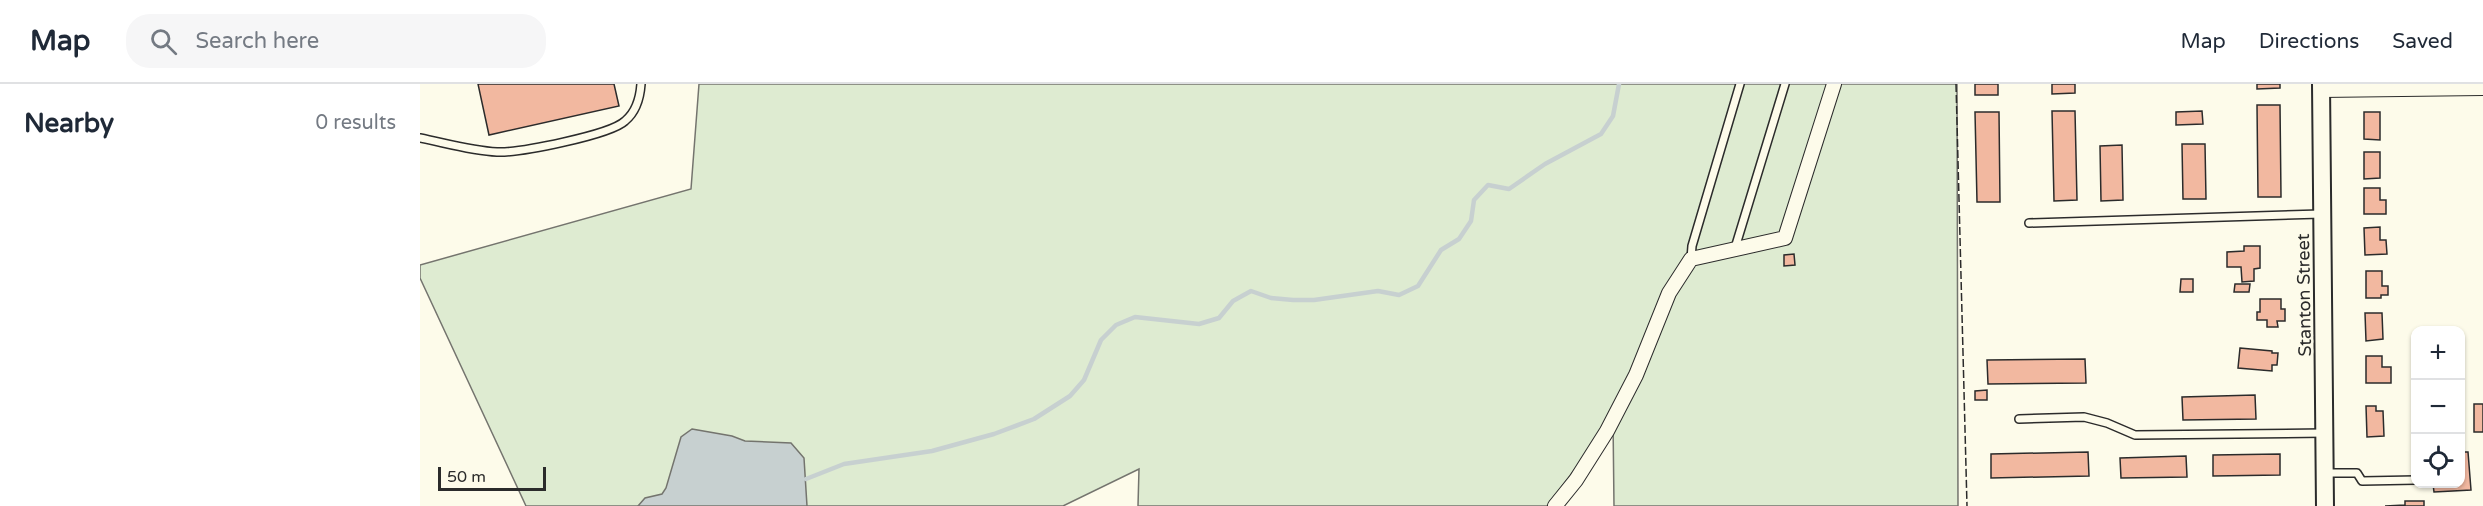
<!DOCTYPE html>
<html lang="en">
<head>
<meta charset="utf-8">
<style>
  body { margin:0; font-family:"Varela Round",sans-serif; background:#f6f6f7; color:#1f2937 }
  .controls { position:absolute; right:18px; bottom:18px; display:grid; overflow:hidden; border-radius:12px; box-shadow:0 2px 4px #0004 }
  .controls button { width:54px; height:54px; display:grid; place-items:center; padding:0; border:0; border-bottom:2px solid #e0e1e3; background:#fff; color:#1f2937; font:30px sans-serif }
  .scale { position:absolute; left:18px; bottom:15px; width:108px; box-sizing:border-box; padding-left:6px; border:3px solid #2b2b2b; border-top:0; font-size:16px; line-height:21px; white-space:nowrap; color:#2b2b2b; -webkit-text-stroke:4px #fdfbea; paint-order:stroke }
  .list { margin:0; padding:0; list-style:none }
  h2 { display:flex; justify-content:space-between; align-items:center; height:78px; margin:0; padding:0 24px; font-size:26px }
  h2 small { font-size:20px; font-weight:400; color:#747a83 }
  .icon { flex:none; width:33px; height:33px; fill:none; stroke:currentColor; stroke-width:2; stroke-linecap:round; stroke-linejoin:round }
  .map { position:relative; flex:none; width:2063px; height:422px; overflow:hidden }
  header { display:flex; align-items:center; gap:36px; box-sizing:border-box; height:84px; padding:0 30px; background:#fff; border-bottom:2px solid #e0e1e3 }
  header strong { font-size:28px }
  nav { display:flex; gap:33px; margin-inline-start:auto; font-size:21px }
  .search { width:420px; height:54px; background:#f6f6f7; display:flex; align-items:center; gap:15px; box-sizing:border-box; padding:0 21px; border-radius:24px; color:#747a83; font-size:22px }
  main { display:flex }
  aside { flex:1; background:#fff }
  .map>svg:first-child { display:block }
  .green { fill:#deebd1; stroke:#74746e; stroke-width:1.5 }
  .water { fill:#c7d0d0; stroke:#74746e; stroke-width:1.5 }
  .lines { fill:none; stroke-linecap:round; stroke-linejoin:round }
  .stream { stroke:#c7d0d0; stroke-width:4.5 }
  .building { fill:#f2b8a0; stroke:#2b2b2b; stroke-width:1.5 }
  .service-casing { stroke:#2b2b2b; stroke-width:10 }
  .minor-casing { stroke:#2b2b2b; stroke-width:16 }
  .tertiary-casing { stroke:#2b2b2b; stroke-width:20 }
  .service { stroke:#fdfbea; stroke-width:7 }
  .minor { stroke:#fdfbea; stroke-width:14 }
  .tertiary { stroke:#fdfbea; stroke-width:16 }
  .fence { stroke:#2b2b2b; stroke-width:1.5; stroke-dasharray:8 3; stroke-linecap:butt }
  .labels { text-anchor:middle; stroke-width:4.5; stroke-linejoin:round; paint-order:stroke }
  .street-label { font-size:18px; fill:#2b2b2b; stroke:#fdfbea }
</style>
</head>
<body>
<header>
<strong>Map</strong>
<div class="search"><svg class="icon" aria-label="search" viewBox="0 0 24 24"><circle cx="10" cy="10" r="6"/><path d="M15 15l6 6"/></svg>Search here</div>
<nav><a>Map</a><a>Directions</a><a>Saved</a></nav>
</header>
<main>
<aside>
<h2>Nearby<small>0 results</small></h2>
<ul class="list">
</ul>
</aside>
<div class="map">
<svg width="2063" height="422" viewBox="0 0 2063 422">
  <rect width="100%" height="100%" fill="#fdfbea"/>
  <polygon class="green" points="279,0 1537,0 1538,422 1194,422 1193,335 1127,422 718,422 719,385 643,422 106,422 0,194 0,181 271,105"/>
  <polygon class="water" points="272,345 312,352 325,357 371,359 384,374 387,422 218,422 225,414 242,410 246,404 261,353"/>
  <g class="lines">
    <polyline class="stream" points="386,395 424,380 512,367 574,350 614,335 650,312 664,296 681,256 696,241 715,233 779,240 799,234 813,217 831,207 851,214 873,216 894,216 958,207 979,211 998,202 1021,166 1039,155 1051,137 1054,116 1068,101 1089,105 1125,80 1181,50 1193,32 1199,0"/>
  </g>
  <g class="building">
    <polygon points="58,0 194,0 199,22 69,51"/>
    <rect x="1555" y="0" width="23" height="11"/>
    <polygon points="1632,0 1655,0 1655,9 1632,10"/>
    <polygon points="1837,0 1860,0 1860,4 1837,5"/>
    <polygon points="1837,21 1860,21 1861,113 1838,113"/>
    <polygon points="1632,27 1655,27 1657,116 1634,117"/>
    <polygon points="1782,27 1783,40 1756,41 1756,28"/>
    <polygon points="1555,28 1579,28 1580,118 1557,118"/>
    <polygon points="1944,28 1960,28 1960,56 1944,55"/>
    <polygon points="1762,60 1785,60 1786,115 1763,115"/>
    <polygon points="1702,61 1703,116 1681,117 1680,62"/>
    <polygon points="1944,68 1960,68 1960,94 1944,95"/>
    <polygon points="1944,104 1960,104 1960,116 1966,116 1966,130 1944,130"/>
    <polygon points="1960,143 1960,156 1966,156 1967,170 1945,171 1944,144"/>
    <polygon points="1824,162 1840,162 1840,184 1834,185 1834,197 1822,198 1821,183 1807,183 1807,168 1824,167"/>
    <polygon points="1374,170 1375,181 1364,182 1364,171"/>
    <polygon points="1946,187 1962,187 1962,202 1968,202 1968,211 1961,211 1961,214 1946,214"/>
    <polygon points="1761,195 1773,195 1773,208 1760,208"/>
    <polygon points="1815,200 1830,200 1829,208 1814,208"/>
    <polygon points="1840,215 1861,215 1861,225 1865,225 1865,237 1857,237 1858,243 1847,243 1847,236 1837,236 1837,228 1840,228"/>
    <polygon points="1945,229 1962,229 1963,255 1946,257"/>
    <polygon points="1820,264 1852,267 1852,269 1858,269 1857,281 1852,281 1852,287 1818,284"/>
    <polygon points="1946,272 1962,272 1962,283 1971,283 1971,299 1946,299"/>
    <polygon points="1665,275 1666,299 1568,300 1567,276"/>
    <polygon points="1567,306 1567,316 1555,316 1555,307"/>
    <polygon points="1835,311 1836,335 1763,336 1762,313"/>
    <rect x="2054" y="320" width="9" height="28"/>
    <polygon points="1946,322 1956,322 1956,327 1963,327 1964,352 1947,353"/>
    <polygon points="1668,368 1669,392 1571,394 1571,370"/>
    <polygon points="2040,368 2048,368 2051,406 2014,408 2013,400 2040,400"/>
    <polygon points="1860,370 1860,391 1793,392 1793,371"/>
    <polygon points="1766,372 1767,393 1701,394 1700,374"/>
    <polygon points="1985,417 2004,417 2004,422 1965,422 1985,421"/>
  </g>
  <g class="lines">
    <g class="service-casing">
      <g id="service">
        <path d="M0 54C25 59 52 67 77 68 99 69 190 51 205 37 216 28 220 14 221 0"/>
        <polyline points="1609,139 1901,130"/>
        <polyline points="1315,164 1365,0"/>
        <polyline points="1271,175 1272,162 1320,0"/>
        <polyline points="1599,335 1664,333 1687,339 1715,351 1905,349"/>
        <polyline points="1905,389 1937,389 1942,397 1996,396"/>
      </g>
    </g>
    <g class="minor-casing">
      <g id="minor">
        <polyline points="1901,6 2063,4"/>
        <polyline points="1135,422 1156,396 1187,347 1216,291 1249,209 1271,175 1365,154 1414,0"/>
      </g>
    </g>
    <g class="tertiary-casing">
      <polyline id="tertiary" points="1901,0 1905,422"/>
    </g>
    <use href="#service" class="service"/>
    <use href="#minor" class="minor"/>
    <use href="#tertiary" class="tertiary"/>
    <polyline class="fence" points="1536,0 1547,422"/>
  </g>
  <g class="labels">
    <g class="street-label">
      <text transform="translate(1884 211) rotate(-91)" y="6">Stanton Street</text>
    </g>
  </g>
</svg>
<div class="controls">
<button>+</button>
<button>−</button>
<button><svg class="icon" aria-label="locate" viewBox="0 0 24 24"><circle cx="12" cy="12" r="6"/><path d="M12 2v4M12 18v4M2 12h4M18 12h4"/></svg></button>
</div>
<div class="scale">50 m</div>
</div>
</main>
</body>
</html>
